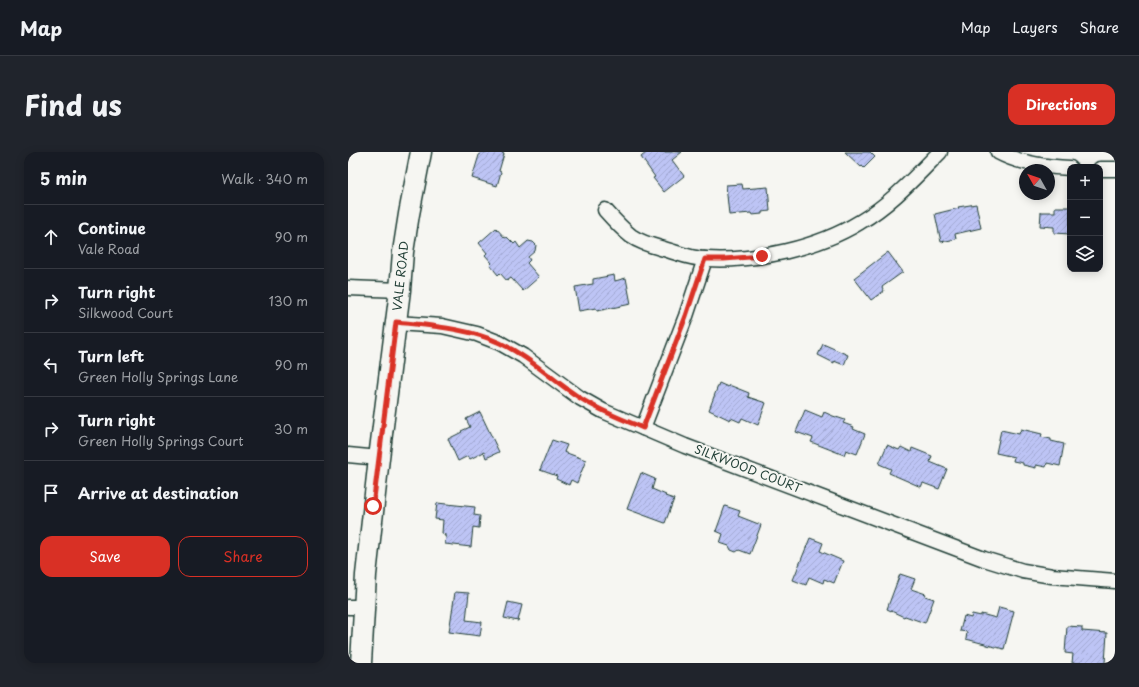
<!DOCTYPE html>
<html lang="en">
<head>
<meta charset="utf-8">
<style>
  body { margin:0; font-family:"Playpen Sans",sans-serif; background:#20242c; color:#f1f3f6 }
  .controls { position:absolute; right:12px; top:12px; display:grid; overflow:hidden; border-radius:8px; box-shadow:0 2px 10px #0003 }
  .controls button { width:36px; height:36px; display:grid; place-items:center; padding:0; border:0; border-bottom:1px solid #363941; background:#171b24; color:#f1f3f6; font:20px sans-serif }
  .compass { position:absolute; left:671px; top:12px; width:36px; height:36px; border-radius:50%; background:#171b24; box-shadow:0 2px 10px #0003; rotate:310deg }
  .stop { position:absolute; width:12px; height:12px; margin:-9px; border:3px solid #d93025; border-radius:50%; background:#fff }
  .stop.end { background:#d93025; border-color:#fff; box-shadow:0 1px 4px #0008 }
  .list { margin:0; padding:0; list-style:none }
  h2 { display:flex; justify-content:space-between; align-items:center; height:52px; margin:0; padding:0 16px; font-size:17px }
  h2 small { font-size:13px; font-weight:400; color:#9ea1a6 }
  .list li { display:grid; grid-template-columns:26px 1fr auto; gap:12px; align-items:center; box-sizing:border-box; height:64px; padding:0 16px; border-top:1px solid #363941 }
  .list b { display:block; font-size:15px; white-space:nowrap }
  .list p { margin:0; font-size:13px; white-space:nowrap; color:#9ea1a6 }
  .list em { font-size:13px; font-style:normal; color:#9ea1a6 }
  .actions { display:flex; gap:8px; padding:12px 16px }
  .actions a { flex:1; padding:9px 0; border:1px solid #d93025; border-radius:12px; text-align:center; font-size:14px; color:#d93025 }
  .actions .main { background:#d93025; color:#fff }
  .icon { flex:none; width:22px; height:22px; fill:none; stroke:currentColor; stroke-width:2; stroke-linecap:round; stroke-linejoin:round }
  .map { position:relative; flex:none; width:767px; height:511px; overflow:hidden; border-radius:12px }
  header { display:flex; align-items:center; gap:24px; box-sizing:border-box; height:56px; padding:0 20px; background:#171b24; border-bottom:1px solid #363941 }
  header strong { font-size:19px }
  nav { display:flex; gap:22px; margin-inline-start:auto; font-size:14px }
  .intro { display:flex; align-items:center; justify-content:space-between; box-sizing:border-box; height:96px; padding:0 24px }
  h1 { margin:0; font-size:28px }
  .button { padding:10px 18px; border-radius:12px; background:#d93025; color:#fff; font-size:14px; font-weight:700 }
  main { display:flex; gap:24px; padding:0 24px }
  aside { flex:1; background:#171b24; border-radius:12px; box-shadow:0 2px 10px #0003 }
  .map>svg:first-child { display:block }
  .building { fill:url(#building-hatch); stroke:#1f3d34 }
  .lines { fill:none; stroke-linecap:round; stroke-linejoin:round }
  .street-casing { stroke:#1f3d34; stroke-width:17 }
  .secondary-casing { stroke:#1f3d34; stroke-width:23 }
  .street { stroke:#f6f6f2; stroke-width:14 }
  .secondary { stroke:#f6f6f2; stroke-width:20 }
  .route { stroke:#d93025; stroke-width:5 }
  .labels { text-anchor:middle; stroke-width:4; stroke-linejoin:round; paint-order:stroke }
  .street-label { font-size:12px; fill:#1f3d34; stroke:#f6f6f2 }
</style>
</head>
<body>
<header>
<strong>Map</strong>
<nav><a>Map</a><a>Layers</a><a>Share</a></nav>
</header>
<div class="intro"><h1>Find us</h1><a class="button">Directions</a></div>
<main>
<aside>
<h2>5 min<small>Walk · 340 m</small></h2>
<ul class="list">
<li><svg class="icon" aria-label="ahead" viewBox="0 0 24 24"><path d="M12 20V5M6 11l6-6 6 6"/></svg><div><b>Continue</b><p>Vale Road</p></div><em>90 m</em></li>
<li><svg class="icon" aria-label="right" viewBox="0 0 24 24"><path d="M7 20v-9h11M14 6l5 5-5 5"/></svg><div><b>Turn right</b><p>Silkwood Court</p></div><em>130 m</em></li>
<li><svg class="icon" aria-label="left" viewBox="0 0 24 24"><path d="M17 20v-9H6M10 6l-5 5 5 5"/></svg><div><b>Turn left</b><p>Green Holly Springs Lane</p></div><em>90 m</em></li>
<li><svg class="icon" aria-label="right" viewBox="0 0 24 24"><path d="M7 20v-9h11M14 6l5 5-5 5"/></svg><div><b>Turn right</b><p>Green Holly Springs Court</p></div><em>30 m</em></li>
<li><svg class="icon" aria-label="arrive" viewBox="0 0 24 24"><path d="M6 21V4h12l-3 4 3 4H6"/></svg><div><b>Arrive at destination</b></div></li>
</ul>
<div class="actions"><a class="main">Save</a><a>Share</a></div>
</aside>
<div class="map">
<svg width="767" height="511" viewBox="0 0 767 511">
  <defs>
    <pattern id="building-hatch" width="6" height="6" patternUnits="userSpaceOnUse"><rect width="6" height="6" fill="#bdc4f5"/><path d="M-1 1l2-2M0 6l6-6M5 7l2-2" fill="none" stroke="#a2a9d3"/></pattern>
  </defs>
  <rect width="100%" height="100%" fill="#f6f6f2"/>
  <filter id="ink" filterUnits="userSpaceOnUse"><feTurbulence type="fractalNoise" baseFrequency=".025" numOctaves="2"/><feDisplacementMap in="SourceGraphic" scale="8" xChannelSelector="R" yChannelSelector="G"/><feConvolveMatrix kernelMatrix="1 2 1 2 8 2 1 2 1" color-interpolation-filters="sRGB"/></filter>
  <g filter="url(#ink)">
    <g class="building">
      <polygon points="132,0 155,0 155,2 156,2 151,19 153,20 149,34 124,26"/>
      <polygon points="299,0 334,0 324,8 336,24 316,40 305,26 307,25 293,5"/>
      <polygon points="497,0 522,0 527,5 516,16 514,14 513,15"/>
      <polygon points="394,32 395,37 420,35 422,59 414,60 414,62 404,63 403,61 381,63 378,33"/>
      <polygon points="628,52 633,76 607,82 608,87 593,90 587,62 611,56 610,55"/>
      <polygon points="707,55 722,55 722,82 706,81 706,75 692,74 693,60 707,60"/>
      <polygon points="148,76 157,86 159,85 166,92 168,90 172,96 180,89 185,90 188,93 187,99 180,105 182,108 179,111 191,125 175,139 163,126 159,129 152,121 150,123 142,113 144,111 137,103 139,101 131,91"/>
      <polygon points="540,100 555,120 534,135 536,139 523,148 506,126"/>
      <polygon points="266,123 267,129 278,126 283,152 249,159 248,156 231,159 227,135 245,132 245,127"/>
      <polygon points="475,192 500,203 496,213 486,209 486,211 470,203"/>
      <polygon points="371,231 380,235 381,233 401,241 400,245 418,251 410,273 394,266 392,270 383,266 382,268 361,258"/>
      <polygon points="457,258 474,265 476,260 485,264 497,268 495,271 506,275 505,277 517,282 509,302 498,298 496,303 463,290 465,286 448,280"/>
      <polygon points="132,260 151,300 138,306 136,300 122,307 120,304 110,309 100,287 114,280 113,279 122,275 118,267"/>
      <polygon points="673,277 694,282 693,285 703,287 703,289 716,292 712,314 699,311 698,315 688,313 688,316 675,313 675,311 665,309 666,305 648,301 653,278 671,282"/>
      <polygon points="204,288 219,293 216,300 238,308 229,331 223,328 221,333 208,327 209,324 192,318"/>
      <polygon points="539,293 551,298 553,295 563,300 564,296 584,304 582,310 599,317 591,337 575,331 573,335 541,321 543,317 531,312"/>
      <polygon points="293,321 307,327 304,337 318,343 317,344 326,347 317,371 279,357"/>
      <polygon points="89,351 127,355 126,363 132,364 131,376 125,375 123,395 97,392 98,384 96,384 97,382 94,381 95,368 87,367"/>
      <polygon points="377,354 392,359 390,364 413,373 402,402 391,398 388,400 383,398 381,394 372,391 375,382 368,379"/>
      <polygon points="462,386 475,391 472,399 495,409 486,431 476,427 475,431 461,425 458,433 445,428"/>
      <polygon points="552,422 567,427 563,437 578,442 577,444 586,447 577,471 557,464 556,465 539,457"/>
      <polygon points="107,440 121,441 118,468 134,470 132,484 101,480"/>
      <polygon points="160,450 174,453 170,469 156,466"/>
      <polygon points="651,455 666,459 656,497 639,493 637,492 618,487 619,480 612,479 616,464 623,466 624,462 633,464 633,462 648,466"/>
      <polygon points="719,474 734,475 734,479 759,481 757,511 724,511 725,502 717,501"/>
    </g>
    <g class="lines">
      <g class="street-casing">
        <g id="street">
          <path d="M650 0C672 12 698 15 722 16"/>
          <polyline points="752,17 767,17"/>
          <path d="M257 58C265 67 273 76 283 84 293 91 305 94 316 97 330 101 343 107 358 107 407 110 470 96 512 70 543 52 567 25 592 0"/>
          <polyline points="0,136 52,138"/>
          <polyline points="48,171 94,174 129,182 152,191 175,204 232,246 255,259 337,294 636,407 675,419 704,424 767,429"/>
          <polyline points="295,276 338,164 357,107"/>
          <polyline points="0,303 31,306"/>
          <polyline points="0,455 16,455"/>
        </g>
      </g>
      <g class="secondary-casing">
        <polyline id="secondary" points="13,511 18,423 31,306 52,138 55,100 61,62 73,0"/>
      </g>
      <use href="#street" class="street"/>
      <use href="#secondary" class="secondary"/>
    </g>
  </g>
  <g class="lines" filter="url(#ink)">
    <path class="route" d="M25 354 48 170C83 174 119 176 152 191 182 205 205 229 232 246 252 259 274 267 295 276L338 164 357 107H376L414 104"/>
  </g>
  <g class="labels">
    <g class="street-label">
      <text transform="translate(53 124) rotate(-84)" y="4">VALE ROAD</text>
      <text transform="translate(400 317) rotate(21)" y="4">SILKWOOD COURT</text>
    </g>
  </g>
</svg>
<div class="controls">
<button>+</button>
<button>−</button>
<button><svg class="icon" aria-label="layers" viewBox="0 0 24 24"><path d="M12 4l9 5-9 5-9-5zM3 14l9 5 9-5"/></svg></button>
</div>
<svg class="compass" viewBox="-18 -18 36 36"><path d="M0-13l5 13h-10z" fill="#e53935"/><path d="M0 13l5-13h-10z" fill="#9ea1a6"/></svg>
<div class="stop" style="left:25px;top:354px"></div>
<div class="stop end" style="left:414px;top:104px"></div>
</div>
</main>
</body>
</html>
